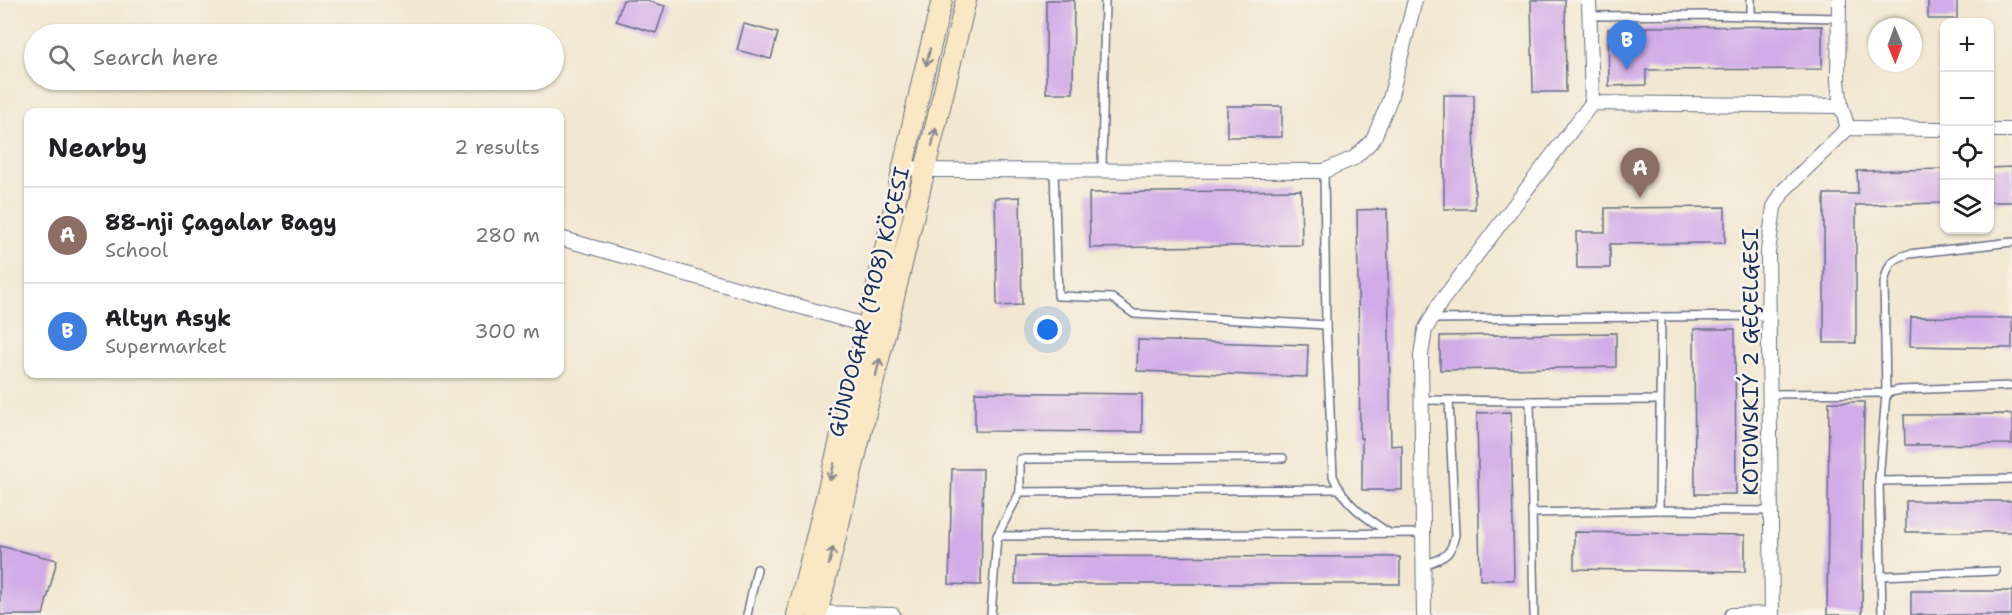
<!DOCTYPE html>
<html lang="en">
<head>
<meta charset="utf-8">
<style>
  body { margin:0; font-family:"Shantell Sans",sans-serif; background:#f6f6f6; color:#202124 }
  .controls { position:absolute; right:18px; top:18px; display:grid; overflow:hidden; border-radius:12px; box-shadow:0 2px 4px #0004 }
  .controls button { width:54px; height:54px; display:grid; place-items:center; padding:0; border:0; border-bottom:2px solid #e0e0e0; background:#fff; color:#202124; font:30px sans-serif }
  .compass { position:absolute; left:1868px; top:18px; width:54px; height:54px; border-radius:50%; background:#fff; box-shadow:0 2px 4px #0004; rotate:179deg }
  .you { position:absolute; left:1048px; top:330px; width:21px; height:21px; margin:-15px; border:4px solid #fff; border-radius:50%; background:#1a73e8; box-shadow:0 0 0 9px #1a73e833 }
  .badge { display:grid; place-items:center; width:39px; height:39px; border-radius:50%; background:#c8321e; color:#fff; font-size:20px; font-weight:700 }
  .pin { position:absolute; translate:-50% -50px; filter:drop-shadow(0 2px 3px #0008) }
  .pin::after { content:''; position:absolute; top:32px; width:21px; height:18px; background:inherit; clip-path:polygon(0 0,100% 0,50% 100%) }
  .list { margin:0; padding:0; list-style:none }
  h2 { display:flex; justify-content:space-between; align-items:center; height:78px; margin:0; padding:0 24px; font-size:26px }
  h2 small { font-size:20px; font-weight:400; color:#757577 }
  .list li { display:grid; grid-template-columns:39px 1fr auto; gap:18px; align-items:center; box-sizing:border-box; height:96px; padding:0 24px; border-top:2px solid #e0e0e0 }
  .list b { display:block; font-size:22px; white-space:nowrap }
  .list p { margin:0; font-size:20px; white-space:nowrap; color:#757577 }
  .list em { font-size:20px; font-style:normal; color:#757577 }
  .icon { flex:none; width:33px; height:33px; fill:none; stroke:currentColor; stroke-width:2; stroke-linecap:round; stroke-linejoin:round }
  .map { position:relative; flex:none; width:2012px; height:615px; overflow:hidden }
  .search { position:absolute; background:#fff; box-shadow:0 2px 4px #0004; left:24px; top:24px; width:540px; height:66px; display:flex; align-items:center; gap:15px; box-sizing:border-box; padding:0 21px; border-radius:33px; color:#757577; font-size:22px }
  .panel { position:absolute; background:#fff; box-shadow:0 2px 4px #0004; left:24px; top:108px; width:540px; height:270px; border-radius:12px }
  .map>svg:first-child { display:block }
  .building { fill:#d2ace8 }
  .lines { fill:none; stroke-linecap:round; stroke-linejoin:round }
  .lane-casing { stroke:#666f86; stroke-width:10 }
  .street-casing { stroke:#666f86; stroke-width:16 }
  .secondary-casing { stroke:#666f86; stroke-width:22 }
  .lane { stroke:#fff; stroke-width:7 }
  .street { stroke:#fff; stroke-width:14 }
  .secondary { stroke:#fae7c3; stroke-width:20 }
  .oneway { stroke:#8a8b90 }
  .labels { text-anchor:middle; stroke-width:5; stroke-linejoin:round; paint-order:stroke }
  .street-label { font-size:21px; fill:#1b2f5e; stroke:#f7f3e8 }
</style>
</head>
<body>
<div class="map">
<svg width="2012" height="615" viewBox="0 0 2012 615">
  <rect width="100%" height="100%" fill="#f7f3e8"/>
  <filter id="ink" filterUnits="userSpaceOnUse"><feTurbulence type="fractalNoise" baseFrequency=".0167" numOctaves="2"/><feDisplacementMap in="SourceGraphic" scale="12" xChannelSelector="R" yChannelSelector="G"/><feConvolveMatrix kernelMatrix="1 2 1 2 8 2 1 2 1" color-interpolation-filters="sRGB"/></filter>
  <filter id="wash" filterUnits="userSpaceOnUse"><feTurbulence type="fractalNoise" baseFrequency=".008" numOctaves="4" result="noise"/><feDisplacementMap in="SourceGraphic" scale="24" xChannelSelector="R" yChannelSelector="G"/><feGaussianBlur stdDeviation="1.35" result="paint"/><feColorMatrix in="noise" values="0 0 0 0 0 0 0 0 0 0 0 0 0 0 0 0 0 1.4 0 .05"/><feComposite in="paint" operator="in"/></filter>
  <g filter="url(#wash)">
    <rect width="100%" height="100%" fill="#f2e7d0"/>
    <g id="blocks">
      <g class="building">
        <polygon points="623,0 643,0 665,6 656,33 616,21"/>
        <polygon points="1046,0 1074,0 1073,93 1046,93"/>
        <polygon points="1531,0 1565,0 1566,92 1533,92"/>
        <rect x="1928" y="0" width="29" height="19"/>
        <polygon points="744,24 778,33 771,59 737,50"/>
        <polygon points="1822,26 1822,69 1646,70 1646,85 1609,86 1608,29 1646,29 1646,27"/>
        <polygon points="1444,95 1474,95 1475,209 1444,209"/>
        <rect x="1227" y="106" width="55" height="31"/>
        <polygon points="2012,167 2012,202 1989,202 1989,168"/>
        <polygon points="1944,169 1944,203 1856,205 1856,343 1824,343 1824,194 1858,194 1857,171"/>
        <polygon points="1301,190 1302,245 1090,248 1089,193"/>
        <polygon points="1020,197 1022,305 997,306 995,198"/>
        <polygon points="1725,207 1725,243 1610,244 1610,268 1577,268 1576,232 1605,232 1605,208"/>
        <polygon points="1387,209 1391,446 1402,445 1402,490 1362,490 1362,438 1360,438 1357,210"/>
        <polygon points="1911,317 2012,318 2012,348 1910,346"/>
        <polygon points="1694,329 1735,329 1736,494 1695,494"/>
        <polygon points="1616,333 1616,367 1440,370 1440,336"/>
        <polygon points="1138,340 1308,345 1307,377 1137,371"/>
        <polygon points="975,392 1142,394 1142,432 975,431"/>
        <polygon points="1829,402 1864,402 1862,615 1827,615"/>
        <polygon points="1511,412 1514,580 1480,580 1477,413"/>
        <polygon points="2012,414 2012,444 1905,445 1904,415"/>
        <polygon points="952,469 983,469 981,585 949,584"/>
        <rect x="1906" y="501" width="106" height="31"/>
        <polygon points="1574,532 1745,535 1745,572 1574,569"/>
        <polygon points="0,546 57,560 43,615 0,615"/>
        <polygon points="1016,556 1400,557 1400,584 1015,584"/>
        <rect x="1911" y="591" width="101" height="24"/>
      </g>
    </g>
  </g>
  <g filter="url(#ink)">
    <use href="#blocks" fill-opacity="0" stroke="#666f86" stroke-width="1.5"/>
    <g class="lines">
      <g class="lane-casing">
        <g id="lane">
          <polyline points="1751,0 1751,16"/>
          <polyline points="1590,16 1707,15 1839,18"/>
          <polyline points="1054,170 1058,296 1112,298 1134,314 1326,325"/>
          <polyline points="1102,170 1105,0"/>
          <path d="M1324 171 1326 325 1333 476C1343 503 1366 518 1389 533"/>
          <polyline points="1661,317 1659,510 1772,511"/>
          <polyline points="1431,319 1769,316"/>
          <polyline points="1770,394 1886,393 1900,390 2012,386"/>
          <polyline points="1421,400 1530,401"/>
          <polyline points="1879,481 2012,479"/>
          <polyline points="1020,492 1338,489"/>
          <polyline points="1532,513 1659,510"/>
          <polyline points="997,536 1423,533"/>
          <path d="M1423 566C1444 556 1450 558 1455 535L1449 400"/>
          <polyline points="1881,576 1996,571"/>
          <polyline points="747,615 757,569"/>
          <polyline points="991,615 997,536 1020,492 1020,459 1283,458"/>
          <polyline points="1534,615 1530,401 1659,400"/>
          <path d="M1882 615 1879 481 1886 393 1884 283C1888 265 1890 259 1909 254L2012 242"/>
        </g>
      </g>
      <g class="street-casing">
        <g id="street">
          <polyline points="1589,0 1592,103"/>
          <polyline points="1839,0 1838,81 1841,106 1848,128"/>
          <polyline points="1990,130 2012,130"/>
          <polyline points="903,167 926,170 1324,171 1354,158 1373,140 1390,99 1415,0"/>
          <polyline points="560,238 868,326"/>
          <polyline points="817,613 893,615"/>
          <polyline points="1424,615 1421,355 1425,330 1440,303 1592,103 1841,106"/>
          <polyline points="1732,615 1772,614"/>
          <polyline points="1772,615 1768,252 1774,207 1784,190 1848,128 1944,129"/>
        </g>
      </g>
      <g class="secondary-casing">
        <g id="secondary">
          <polyline points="797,615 868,326 922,81 942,0"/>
          <polyline points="817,615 966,0"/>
        </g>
      </g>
      <use href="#lane" class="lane"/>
      <use href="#street" class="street"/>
      <use href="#secondary" class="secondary"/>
    </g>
    <defs><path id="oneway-shaft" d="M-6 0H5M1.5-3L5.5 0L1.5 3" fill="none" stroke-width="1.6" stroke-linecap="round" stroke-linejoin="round" transform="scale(1.5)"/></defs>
    <g class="oneway">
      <use href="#oneway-shaft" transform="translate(928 57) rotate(104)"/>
      <use href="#oneway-shaft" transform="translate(934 137) rotate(-77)"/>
      <use href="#oneway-shaft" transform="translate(878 367) rotate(-76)"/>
      <use href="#oneway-shaft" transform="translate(832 472) rotate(104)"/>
      <use href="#oneway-shaft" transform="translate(831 556) rotate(-76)"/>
    </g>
  </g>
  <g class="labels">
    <g class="street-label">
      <text transform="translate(869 302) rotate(-76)" y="7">GÜNDOGAR (1908) KÖÇESI</text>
      <text transform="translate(1751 362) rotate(-90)" y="7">KOTOWSKIÝ 2 GEÇELGESI</text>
    </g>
  </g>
</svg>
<div class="controls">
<button>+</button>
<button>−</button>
<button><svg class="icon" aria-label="locate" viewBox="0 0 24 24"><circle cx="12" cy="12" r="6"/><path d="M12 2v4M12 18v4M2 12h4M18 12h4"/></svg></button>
<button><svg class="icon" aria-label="layers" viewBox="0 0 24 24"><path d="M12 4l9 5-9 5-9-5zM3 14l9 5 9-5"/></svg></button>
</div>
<svg class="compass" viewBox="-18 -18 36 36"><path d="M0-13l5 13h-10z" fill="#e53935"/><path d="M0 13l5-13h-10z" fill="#757577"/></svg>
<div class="you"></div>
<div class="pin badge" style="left:1640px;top:198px;background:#8d6e63">A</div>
<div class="pin badge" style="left:1627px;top:70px;background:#3f7fe0">B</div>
<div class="search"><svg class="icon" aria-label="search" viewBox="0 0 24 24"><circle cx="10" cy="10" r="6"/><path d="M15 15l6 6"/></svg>Search here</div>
<section class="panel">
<h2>Nearby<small>2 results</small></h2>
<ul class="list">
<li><span class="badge" style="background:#8d6e63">A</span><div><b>88-nji Çagalar Bagy</b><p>School</p></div><em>280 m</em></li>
<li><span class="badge" style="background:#3f7fe0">B</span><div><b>Altyn Asyk</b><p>Supermarket</p></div><em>300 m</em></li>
</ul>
</section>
</div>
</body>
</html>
